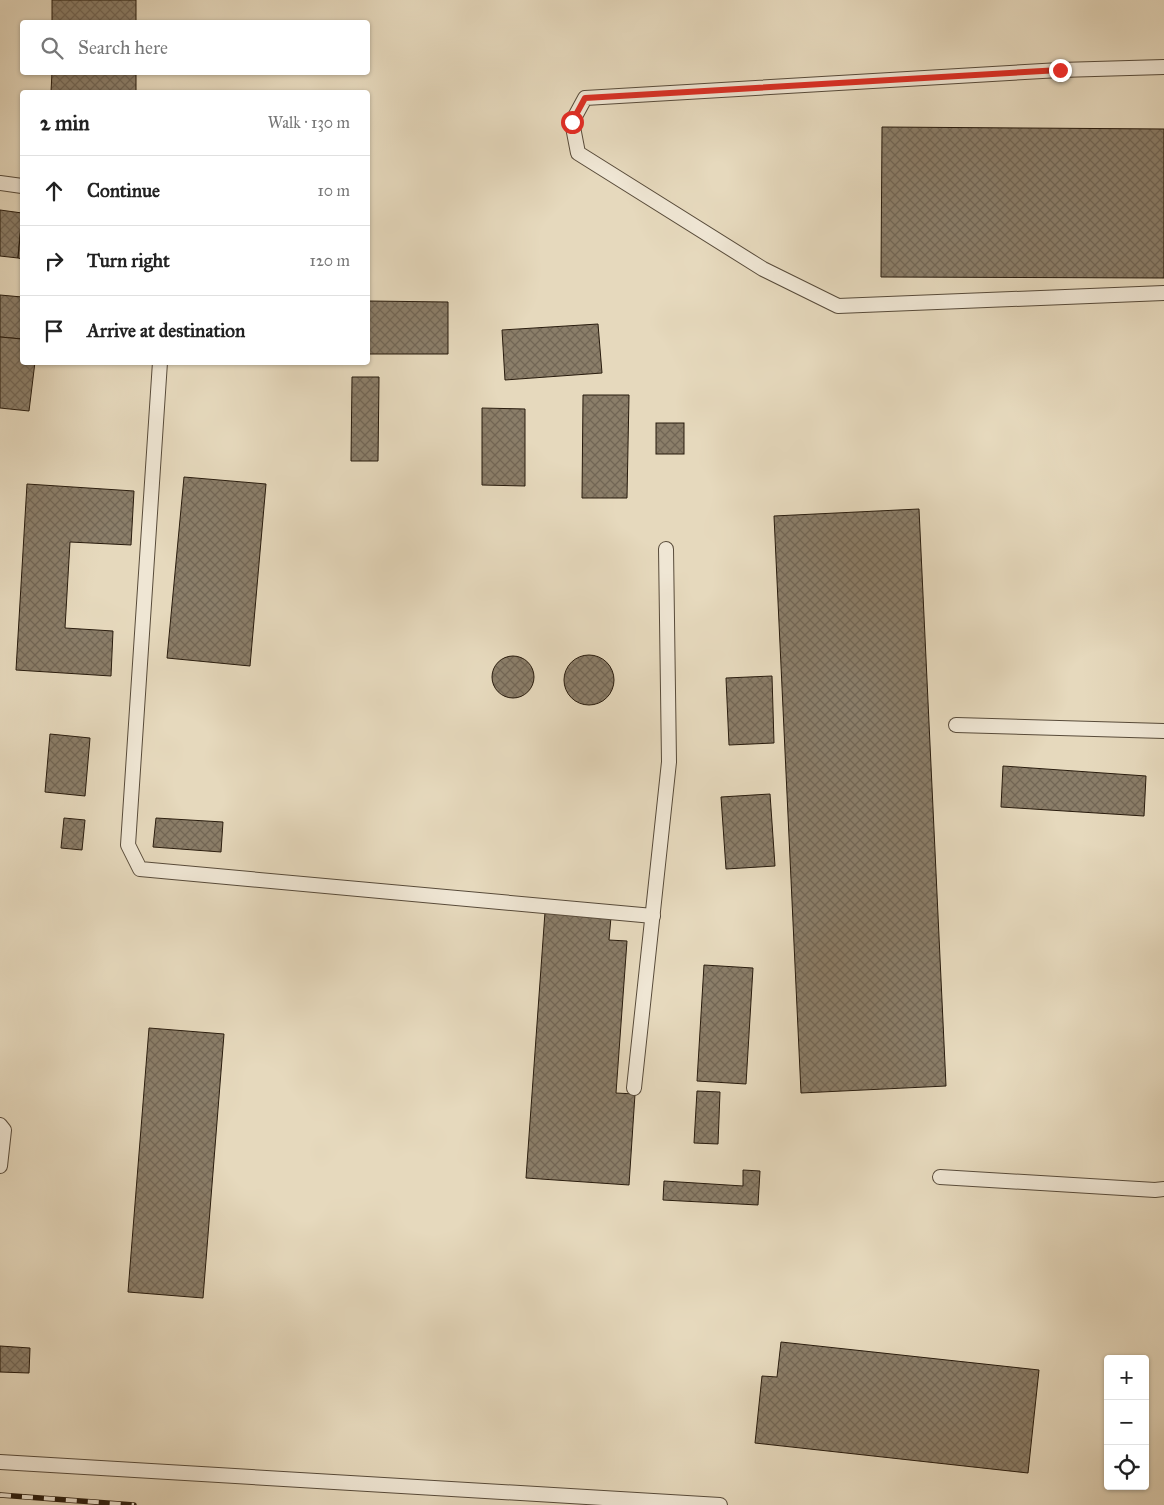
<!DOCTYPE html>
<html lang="en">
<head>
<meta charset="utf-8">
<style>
  body { margin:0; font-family:"IM FELL Great Primer",serif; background:#f2f2f2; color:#222 }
  .controls { position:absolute; right:15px; bottom:15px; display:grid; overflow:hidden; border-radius:5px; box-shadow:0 1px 4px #0004 }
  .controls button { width:45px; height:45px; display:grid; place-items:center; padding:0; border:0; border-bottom:1px solid #e0e0e0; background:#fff; color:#222; font:25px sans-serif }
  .stop { position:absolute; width:15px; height:15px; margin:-11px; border:4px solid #d93025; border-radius:50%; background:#fff }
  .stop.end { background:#d93025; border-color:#fff; box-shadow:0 1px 5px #0008 }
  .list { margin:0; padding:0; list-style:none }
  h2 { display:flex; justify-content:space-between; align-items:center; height:65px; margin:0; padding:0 20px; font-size:21px }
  h2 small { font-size:16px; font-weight:400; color:#767676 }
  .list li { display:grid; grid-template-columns:32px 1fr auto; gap:15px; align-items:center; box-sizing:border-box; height:70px; padding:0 20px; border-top:1px solid #e0e0e0 }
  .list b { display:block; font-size:19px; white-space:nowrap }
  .list em { font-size:16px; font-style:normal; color:#767676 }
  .icon { flex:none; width:28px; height:28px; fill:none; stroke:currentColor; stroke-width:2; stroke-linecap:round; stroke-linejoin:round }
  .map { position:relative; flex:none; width:1164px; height:1505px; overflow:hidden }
  .search { position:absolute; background:#fff; box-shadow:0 1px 4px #0004; left:20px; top:20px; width:350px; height:55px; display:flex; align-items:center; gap:12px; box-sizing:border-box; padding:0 18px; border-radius:5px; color:#767676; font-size:19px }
  .panel { position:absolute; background:#fff; box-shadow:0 1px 4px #0004; left:20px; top:90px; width:350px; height:275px; border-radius:5px }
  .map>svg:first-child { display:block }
  .building { fill:url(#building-cross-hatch); stroke:#291c0e }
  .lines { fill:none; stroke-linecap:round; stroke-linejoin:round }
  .service-casing { stroke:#584b3a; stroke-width:16 }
  .service { stroke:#efe6d4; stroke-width:14 }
  .rail-casing { stroke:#291c0e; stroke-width:5.5 }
  .rail { stroke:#efe6d4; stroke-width:4; stroke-dasharray:11; stroke-linecap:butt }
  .route { stroke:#d93025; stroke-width:6 }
</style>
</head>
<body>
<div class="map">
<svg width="1164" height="1505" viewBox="0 0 1164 1505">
  <defs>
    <pattern id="building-cross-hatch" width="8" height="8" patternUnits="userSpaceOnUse" patternTransform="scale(1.25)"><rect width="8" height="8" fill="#8b7e69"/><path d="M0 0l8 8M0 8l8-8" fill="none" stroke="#726655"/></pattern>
  </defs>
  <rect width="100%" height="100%" fill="#e6d9bd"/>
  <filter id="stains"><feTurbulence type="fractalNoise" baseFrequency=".004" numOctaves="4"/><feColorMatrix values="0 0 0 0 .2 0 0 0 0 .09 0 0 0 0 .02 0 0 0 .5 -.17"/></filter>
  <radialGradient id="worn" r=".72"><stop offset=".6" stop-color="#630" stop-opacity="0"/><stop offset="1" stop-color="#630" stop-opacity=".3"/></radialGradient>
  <g class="building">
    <rect x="52" y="0" width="84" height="22"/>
    <polygon points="52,72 136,72 136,92 51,92"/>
    <polygon points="882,127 1164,129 1164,278 881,277"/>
    <polygon points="0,210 22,213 18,258 0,256"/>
    <polygon points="22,216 22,259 18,258"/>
    <polygon points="0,295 22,297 22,339 0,337"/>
    <polygon points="368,301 448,302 448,354 368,354"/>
    <polygon points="598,324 602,373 505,380 502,330"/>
    <polygon points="0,337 22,339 22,362 35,362 29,411 0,408"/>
    <polygon points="352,377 379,377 378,461 351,461"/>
    <polygon points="583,395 629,395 627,498 582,498"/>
    <polygon points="482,408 525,409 525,486 482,485"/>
    <rect x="656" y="423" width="28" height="31"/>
    <polygon points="184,477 266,484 250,666 167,658"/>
    <polygon points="27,484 134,491 131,545 70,542 65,628 113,631 111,676 16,670"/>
    <polygon points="919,509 946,1086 801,1093 774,516"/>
    <circle cx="589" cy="680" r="25"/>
    <circle cx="513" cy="677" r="21"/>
    <polygon points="772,676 774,743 729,745 726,678"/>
    <polygon points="50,734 90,738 85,796 45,792"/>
    <polygon points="1003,766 1146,776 1144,816 1001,807"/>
    <polygon points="770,794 775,866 726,869 721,797"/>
    <polygon points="64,818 85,820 82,850 61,848"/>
    <polygon points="156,818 223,822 221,852 153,847"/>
    <polygon points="545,912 611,917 609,940 627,941 616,1093 635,1094 629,1185 526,1178"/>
    <polygon points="704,965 753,968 746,1084 697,1081"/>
    <polygon points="149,1028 224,1034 203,1298 128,1292"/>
    <polygon points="697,1091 720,1092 718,1144 694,1143"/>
    <polygon points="743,1170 760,1171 758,1205 663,1200 664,1181 743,1186"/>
    <polygon points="781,1342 1039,1370 1028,1473 755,1443 762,1376 777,1377"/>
    <polygon points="0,1346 30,1348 29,1373 0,1372"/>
  </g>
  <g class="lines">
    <g class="service-casing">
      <g id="service">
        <polyline points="1164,67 1060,70 585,98 572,122 578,153 763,269 838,306 1164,293"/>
        <polyline points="0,183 22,186"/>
        <polyline points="160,362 128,845 140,869 653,916"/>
        <polyline points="956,725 1164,731"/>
        <polyline points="634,1088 669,762 666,549"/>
        <polyline points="0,1125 4,1130 0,1166"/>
        <polyline points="940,1177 1155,1190 1164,1189"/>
        <polyline points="0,1462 720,1505"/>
      </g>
    </g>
    <use href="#service" class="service"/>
    <g class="rail-casing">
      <polyline id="rail" points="0,1495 134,1505"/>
    </g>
    <use href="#rail" class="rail"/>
  </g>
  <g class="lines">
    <polyline class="route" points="572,122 585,98 1060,70"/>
  </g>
  <rect width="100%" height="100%" filter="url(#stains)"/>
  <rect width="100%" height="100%" fill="url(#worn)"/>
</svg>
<div class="controls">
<button>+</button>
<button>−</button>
<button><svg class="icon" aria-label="locate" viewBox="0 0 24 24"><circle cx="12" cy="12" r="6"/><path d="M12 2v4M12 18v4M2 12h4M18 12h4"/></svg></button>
</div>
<div class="stop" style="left:572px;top:122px"></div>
<div class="stop end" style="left:1060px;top:70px"></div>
<div class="search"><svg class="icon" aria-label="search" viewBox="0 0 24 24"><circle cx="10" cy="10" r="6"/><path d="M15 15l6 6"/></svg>Search here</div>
<section class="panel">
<h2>2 min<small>Walk · 130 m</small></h2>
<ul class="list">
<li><svg class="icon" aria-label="ahead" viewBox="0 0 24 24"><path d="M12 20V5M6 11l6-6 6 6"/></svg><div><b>Continue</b></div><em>10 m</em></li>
<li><svg class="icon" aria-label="right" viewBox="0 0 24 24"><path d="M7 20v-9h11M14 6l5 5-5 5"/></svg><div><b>Turn right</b></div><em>120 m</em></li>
<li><svg class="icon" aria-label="arrive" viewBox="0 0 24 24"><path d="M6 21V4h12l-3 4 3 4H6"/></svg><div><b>Arrive at destination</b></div></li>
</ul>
</section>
</div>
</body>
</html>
